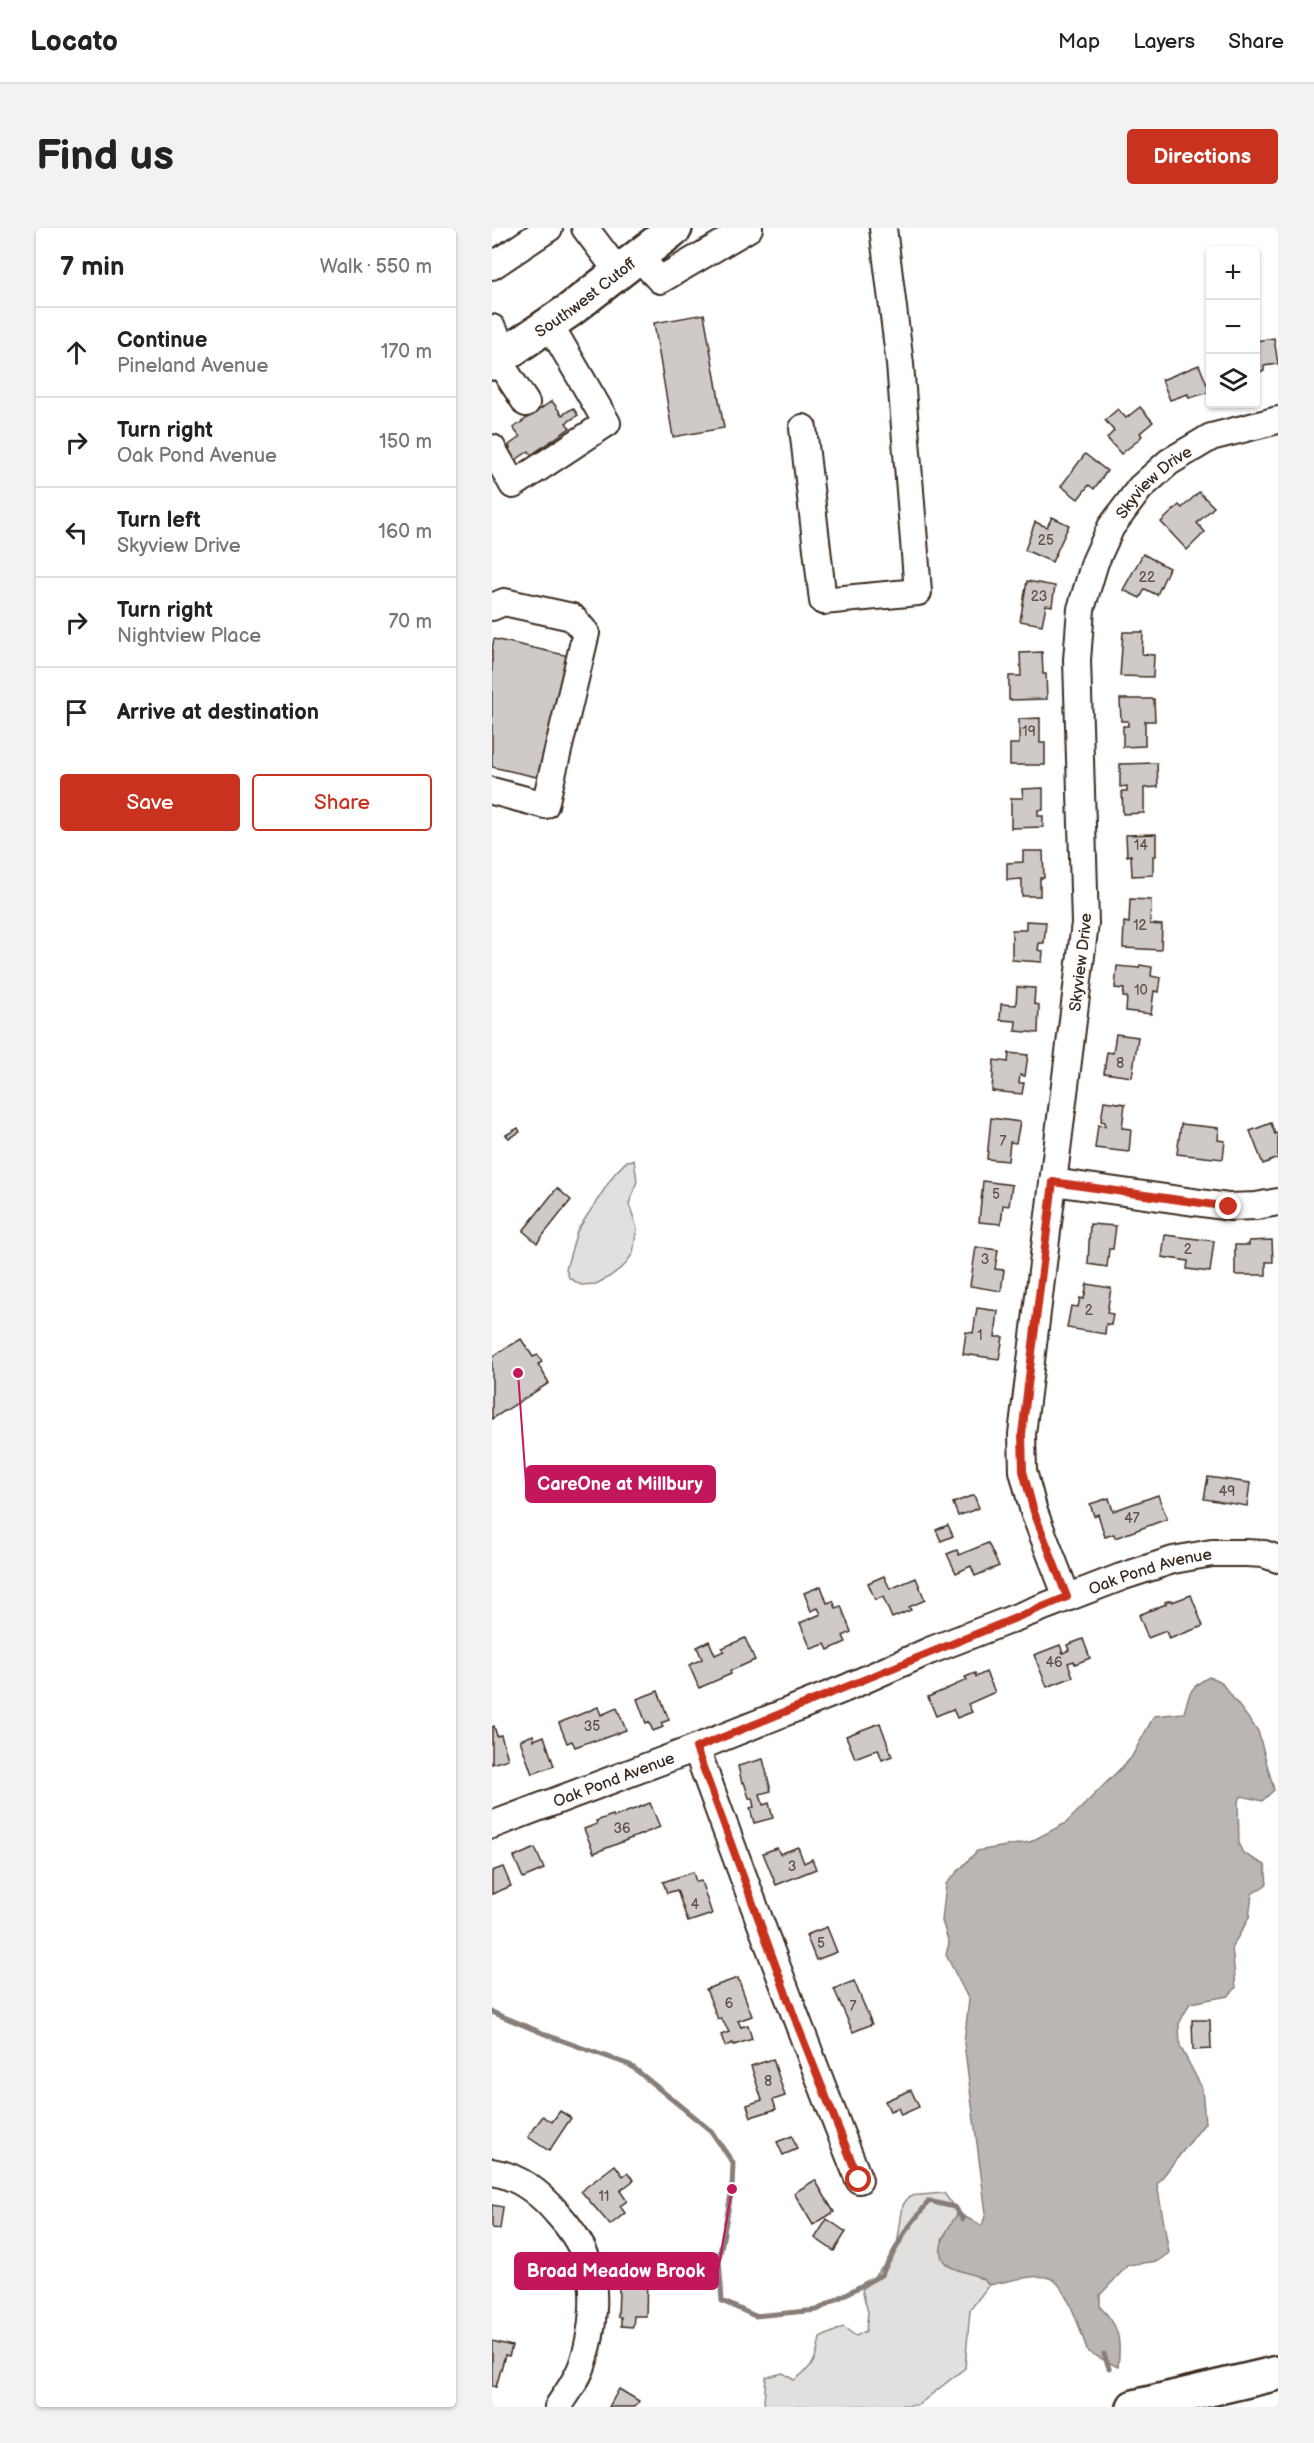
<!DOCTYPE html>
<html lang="en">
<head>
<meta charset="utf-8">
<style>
  body { margin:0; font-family:"Balsamiq Sans",sans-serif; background:#f2f2f2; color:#222 }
  .controls { position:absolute; right:18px; top:18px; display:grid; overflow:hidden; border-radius:6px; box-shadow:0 2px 4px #0004 }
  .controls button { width:54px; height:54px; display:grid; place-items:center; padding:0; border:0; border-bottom:2px solid #e0e0e0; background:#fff; color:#222; font:30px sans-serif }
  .stop { position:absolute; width:18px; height:18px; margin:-14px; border:4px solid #c8321e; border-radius:50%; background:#fff }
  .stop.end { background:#c8321e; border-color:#fff; box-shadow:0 2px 6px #0008 }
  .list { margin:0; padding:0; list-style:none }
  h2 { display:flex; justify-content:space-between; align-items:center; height:78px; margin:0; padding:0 24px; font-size:26px }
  h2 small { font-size:20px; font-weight:400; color:#767676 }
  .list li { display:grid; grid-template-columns:39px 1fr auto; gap:18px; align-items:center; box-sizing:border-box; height:90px; padding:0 24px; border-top:2px solid #e0e0e0 }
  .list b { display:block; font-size:22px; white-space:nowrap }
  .list p { margin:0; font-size:20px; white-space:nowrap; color:#767676 }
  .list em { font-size:20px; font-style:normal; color:#767676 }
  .actions { display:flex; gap:12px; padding:18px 24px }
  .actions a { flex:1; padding:14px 0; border:2px solid #c8321e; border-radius:6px; text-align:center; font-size:21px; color:#c8321e }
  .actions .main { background:#c8321e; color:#fff }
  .icon { flex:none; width:33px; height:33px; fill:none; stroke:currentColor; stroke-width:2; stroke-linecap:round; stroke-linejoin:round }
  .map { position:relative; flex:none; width:786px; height:2179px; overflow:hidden; border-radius:6px }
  header { display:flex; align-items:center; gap:36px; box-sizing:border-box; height:84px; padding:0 30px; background:#fff; border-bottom:2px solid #e0e0e0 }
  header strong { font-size:28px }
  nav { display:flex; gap:33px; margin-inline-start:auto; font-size:21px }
  .intro { display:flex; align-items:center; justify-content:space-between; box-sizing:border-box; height:144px; padding:0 36px }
  h1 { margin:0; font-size:42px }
  .button { padding:15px 27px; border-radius:6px; background:#c8321e; color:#fff; font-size:21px; font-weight:700 }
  main { display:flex; gap:36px; padding:0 36px }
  aside { flex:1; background:#fff; border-radius:6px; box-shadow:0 2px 4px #0004 }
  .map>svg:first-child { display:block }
  .green { fill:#e2e0de; stroke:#8e857e; stroke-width:1.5 }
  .water { fill:#bcb6b3; stroke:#887e77; stroke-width:1.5 }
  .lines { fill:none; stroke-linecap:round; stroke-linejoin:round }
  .stream { stroke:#887e77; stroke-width:5 }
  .building { fill:#cfcac7; stroke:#3b2a1e; stroke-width:1.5 }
  .minor-casing { stroke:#3b2a1e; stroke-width:30 }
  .major-casing { stroke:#3b2a1e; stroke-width:38 }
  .highway-casing { stroke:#3b2a1e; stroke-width:38 }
  .minor { stroke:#fff; stroke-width:26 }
  .major { stroke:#fff; stroke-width:33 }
  .highway { stroke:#fff; stroke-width:33 }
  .route { stroke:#c8321e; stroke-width:8 }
  .labels { text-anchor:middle; stroke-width:6; stroke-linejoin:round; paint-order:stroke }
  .number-label { font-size:14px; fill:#605248 }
  .street-label { font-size:16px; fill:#3b2a1e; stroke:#fff }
  .leader { fill:none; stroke:#c2185b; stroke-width:2 }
  .callout-dot { fill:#c2185b; stroke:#fff; stroke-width:2 }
  .callout { fill:#c2185b; stroke:#c2185b; stroke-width:2 }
  .callout-label { font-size:18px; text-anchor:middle; font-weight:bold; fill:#fff }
</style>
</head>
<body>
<header>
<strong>Locato</strong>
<nav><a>Map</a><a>Layers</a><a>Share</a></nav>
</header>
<div class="intro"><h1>Find us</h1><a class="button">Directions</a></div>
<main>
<aside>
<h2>7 min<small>Walk · 550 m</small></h2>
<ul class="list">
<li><svg class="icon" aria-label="ahead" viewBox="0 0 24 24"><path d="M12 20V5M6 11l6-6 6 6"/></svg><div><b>Continue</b><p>Pineland Avenue</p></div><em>170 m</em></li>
<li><svg class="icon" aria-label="right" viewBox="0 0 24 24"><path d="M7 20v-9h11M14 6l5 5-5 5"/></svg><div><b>Turn right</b><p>Oak Pond Avenue</p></div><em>150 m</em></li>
<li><svg class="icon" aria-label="left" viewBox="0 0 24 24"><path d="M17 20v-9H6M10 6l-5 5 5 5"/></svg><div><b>Turn left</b><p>Skyview Drive</p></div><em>160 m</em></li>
<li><svg class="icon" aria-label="right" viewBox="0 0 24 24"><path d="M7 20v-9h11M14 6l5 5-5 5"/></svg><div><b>Turn right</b><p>Nightview Place</p></div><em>70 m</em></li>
<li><svg class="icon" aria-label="arrive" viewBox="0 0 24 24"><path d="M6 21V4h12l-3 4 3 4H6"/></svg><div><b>Arrive at destination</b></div></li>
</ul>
<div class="actions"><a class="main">Save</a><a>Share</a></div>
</aside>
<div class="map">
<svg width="786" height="2179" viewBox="0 0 786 2179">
  <rect width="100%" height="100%" fill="#fff"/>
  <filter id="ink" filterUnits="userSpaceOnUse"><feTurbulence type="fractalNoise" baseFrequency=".0167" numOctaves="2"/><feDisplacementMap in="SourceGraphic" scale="12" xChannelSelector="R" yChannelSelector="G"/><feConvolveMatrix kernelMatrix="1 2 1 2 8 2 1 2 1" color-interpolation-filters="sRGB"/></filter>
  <g filter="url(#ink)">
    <g class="green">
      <polygon points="142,932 145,953 137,976 145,1000 141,1025 133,1037 117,1049 104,1056 89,1057 77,1050 74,1041 85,1003 123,945 135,933"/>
      <path d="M452 1965 466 1985 450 2011 457 2038 489 2048 497 2057 478 2082 473 2140 426 2177 274 2179 272 2174 274 2149 291 2145 302 2152C322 2138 324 2133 328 2110L351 2099 364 2108 374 2103 376 2084 370 2062 404 2024 411 1977 417 1968Z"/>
    </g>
    <path class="water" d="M717 1449 728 1453 766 1503 782 1562 770 1573 750 1568 746 1573 747 1617 751 1625 773 1637 775 1656 760 1666 757 1690 740 1719 744 1760 736 1768 698 1775 687 1796 688 1818 710 1860 713 1895 665 1956 677 2025 666 2033 636 2037 608 2067V2079C628 2098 629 2113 626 2139L596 2124C590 2108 574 2054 558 2050 543 2045 513 2054 497 2057 486 2045 473 2046 459 2039 436 2027 457 1999 466 1985L490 1998 494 1985 472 1815 477 1772 454 1727 457 1715 450 1693 454 1656 485 1623 538 1614 574 1595 639 1530 662 1488 692 1485C697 1465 698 1459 717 1449Z"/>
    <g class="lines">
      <g class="stream">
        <polyline points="0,1784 60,1809 138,1837 219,1903 241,1935 240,1961 227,2031 230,2073 263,2088 325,2082 389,2047 413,2004 437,1973 462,1979 471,1991"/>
        <polyline points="612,2126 617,2140"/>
      </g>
    </g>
    <g class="building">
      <polygon points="212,86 232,200 181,209 162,95"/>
      <polygon points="782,110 786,136 772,138 772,143 764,144 766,153 764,153 764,113"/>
      <polygon points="707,137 718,164 697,170 696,166 678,172 670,152"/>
      <polygon points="60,173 70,187 81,180 86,187 74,195 78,200 39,227 37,223 22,233 14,222 18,220 17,217 28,209 21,200"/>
      <polygon points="648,179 661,194 648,205 650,208 644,214 629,226 615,210 622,203 613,192 626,181 634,190"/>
      <polygon points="593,226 615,243 602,261 597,257 586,271 569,258"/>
      <polygon points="707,264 722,279 705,295 713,304 695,322 669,294 687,277 690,280"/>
      <polygon points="560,289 577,297 560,334 533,322 543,294 555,299"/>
      <polygon points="651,326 677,340 665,367 653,361 648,370 631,362"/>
      <polygon points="535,353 563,358 560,378 554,377 550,397 528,393"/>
      <polygon points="631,404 651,404 650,426 662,427 661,449 628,448"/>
      <polygon points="2,411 77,428 49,550 0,539 0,421"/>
      <polygon points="550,424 551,446 554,446 555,471 517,472 517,448 529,448 528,425"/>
      <polygon points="628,471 662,471 663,493 653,493 653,518 631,519 631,498 636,498 636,493 629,493"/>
      <polygon points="548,490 548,515 553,515 553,537 518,537 518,516 527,516 527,491"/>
      <polygon points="665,535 666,559 652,560 652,585 631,586 630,563 635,563 635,558 628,559 628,536"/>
      <polygon points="551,560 551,582 546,582 546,588 551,588 551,599 519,600 519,570 531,570 530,561"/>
      <polygon points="664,606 664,628 661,628 661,647 640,648 639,627 635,628 634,607"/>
      <polygon points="531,623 551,623 552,650 548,650 548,668 530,668 530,651 515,652 515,635 531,634"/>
      <polygon points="638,671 659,672 658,696 670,697 669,722 631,720 632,694 637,695"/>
      <polygon points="534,693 554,694 552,715 547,715 546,722 551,723 550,734 520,732 520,702 534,702"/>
      <polygon points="648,737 660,739 659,748 669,750 667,764 662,763 659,786 634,783 635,769 631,769 632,761 623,760 625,738 647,740"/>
      <polygon points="525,759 543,760 542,776 547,777 546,805 523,803 524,793 508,792 509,776 524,777"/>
      <polygon points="624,806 646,809 640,849 612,845 615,824 621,825"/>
      <polygon points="517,825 536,827 533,848 528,847 527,855 532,855 530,866 500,863 502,832 516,834"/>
      <polygon points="612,873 633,876 630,900 639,901 637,924 603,920 606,897 613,898 613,894 609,893"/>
      <polygon points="499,890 528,894 524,915 518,914 516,933 495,931"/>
      <polygon points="779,895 783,906 786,905 786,930 771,936 758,903"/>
      <polygon points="689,896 727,900 726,912 733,913 731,931 685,926"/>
      <polygon points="26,900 28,904 17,910 14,907"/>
      <polygon points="491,953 520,957 517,978 511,977 509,996 487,994"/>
      <polygon points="65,960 79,972 45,1015 31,1003"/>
      <polygon points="598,996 624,998 621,1021 617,1021 615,1039 596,1036"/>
      <polygon points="673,1007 722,1013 718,1044 695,1041 696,1033 670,1029"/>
      <polygon points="780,1012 781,1034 774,1034 774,1047 743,1047 743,1017 757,1017 757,1013"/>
      <polygon points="484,1019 506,1022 503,1041 512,1042 509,1063 478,1058"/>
      <polygon points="595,1056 619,1060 615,1085 621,1086 619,1097 614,1096 613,1106 575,1100 579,1078 586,1079 588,1070 592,1071"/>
      <polygon points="485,1080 506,1083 503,1109 511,1109 507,1131 471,1126 474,1104 481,1105"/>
      <polygon points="29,1111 41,1129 46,1127 50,1134 46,1136 57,1155 0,1191 0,1129"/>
      <polygon points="716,1249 758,1255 755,1278 712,1271"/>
      <polygon points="482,1267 487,1280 466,1288 461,1275"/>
      <polygon points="666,1267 675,1291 623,1310 622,1306 613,1309 606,1286 602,1288 598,1276 617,1270 621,1283"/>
      <polygon points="456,1297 461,1308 449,1313 444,1302"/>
      <polygon points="496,1315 507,1338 483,1348 479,1338 464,1345 455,1326 465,1322 467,1327"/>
      <polygon points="392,1348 398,1361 424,1350 433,1372 417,1379 419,1382 400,1390 391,1369 383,1372 376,1355"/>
      <polygon points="329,1358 335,1375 341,1373 344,1380 349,1378 359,1404 351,1408 354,1414 336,1422 333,1416 319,1421 308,1395 329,1386 326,1380 319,1383 312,1365"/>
      <polygon points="699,1367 711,1398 677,1411 674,1403 656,1410 647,1387 674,1376 673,1374 679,1372 680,1374"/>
      <polygon points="253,1410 263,1432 238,1443 239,1446 207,1460 197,1437 210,1431 205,1419 217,1413 223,1427 232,1423 230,1420"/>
      <polygon points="591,1411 598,1430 583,1436 582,1433 576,1435 581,1449 555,1459 542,1427 568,1417 571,1425 577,1422 575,1417"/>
      <polygon points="494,1444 503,1464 476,1476 480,1484 465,1490 461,1481 444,1488 436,1469 475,1452 473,1449 483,1445 484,1449"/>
      <polygon points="166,1463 177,1492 169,1495 171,1499 161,1503 157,1494 154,1495 145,1471"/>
      <polygon points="106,1479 109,1487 125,1480 134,1502 102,1514 102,1512 83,1519 80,1513 75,1515 67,1495"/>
      <polygon points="388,1495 400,1528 390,1532 386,1521 363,1530 354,1508"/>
      <polygon points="2,1498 5,1508 9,1507 16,1531 0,1536 0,1499"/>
      <polygon points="41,1507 42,1512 52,1508 62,1538 40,1546 28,1512"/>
      <polygon points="271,1531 279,1563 268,1566 271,1577 277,1575 281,1590 262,1595 258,1580 262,1579 260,1570 257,1570 252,1554 250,1555 246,1538"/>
      <polygon points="158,1575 168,1599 102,1625 92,1601 105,1596 104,1593 121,1587 122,1589"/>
      <polygon points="306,1619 312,1635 320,1631 324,1641 284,1657 271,1625 285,1620 288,1626"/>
      <polygon points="43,1620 52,1641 31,1650 22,1629"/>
      <polygon points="11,1639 19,1658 0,1666 0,1643"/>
      <polygon points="201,1644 204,1654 209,1653 220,1686 196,1694 185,1662 175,1665 171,1654"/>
      <polygon points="335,1699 345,1724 324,1732 314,1707"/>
      <polygon points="246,1750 260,1788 246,1793 249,1799 256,1797 260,1811 242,1817 241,1815 233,1818 229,1807 237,1804 229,1790 226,1791 214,1761"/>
      <polygon points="362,1753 380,1796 361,1804 342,1761"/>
      <polygon points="700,1792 718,1792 719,1821 701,1822"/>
      <polygon points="281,1831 293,1868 281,1872 284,1881 259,1889 255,1877 270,1872 259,1838"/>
      <polygon points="419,1862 427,1879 409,1887 406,1880 398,1883 393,1873"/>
      <polygon points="68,1883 79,1890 57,1923 36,1909 51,1888 60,1894"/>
      <polygon points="300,1908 305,1921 291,1927 285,1914"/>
      <polygon points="123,1937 131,1948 135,1945 142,1952 128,1963 135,1973 128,1978 133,1985 118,1997 89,1963"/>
      <polygon points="323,1952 342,1984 321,1997 302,1965"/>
      <polygon points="0,1977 11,1979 8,2001 0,2000"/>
      <polygon points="335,1991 354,2004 342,2023 323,2010"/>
      <polygon points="128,2036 158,2037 158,2049 155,2049 154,2088 142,2088 141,2099 129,2098 129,2089 126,2089"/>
      <polygon points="0,2113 20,2118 17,2128 13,2127 4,2159 0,2158"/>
      <polygon points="127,2161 147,2173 143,2179 117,2179"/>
    </g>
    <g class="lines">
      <g class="minor-casing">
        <g id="minor">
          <polyline points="93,0 127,45"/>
          <polyline points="147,29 168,52 257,0"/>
          <polyline points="0,38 57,0"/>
          <polyline points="0,100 16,125"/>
          <polyline points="6,132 34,175"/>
          <polyline points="311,200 331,373 426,364 408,136 391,0"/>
          <polyline points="0,220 21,257 115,195 58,97"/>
          <polyline points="0,379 12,374 80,389 94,405 53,577 0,563"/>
          <polyline points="561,954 737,979 764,978 786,974"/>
          <path id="s1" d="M575 1369 542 1284 531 1243 530 1206 593 695 585 432 589 381 603 334 619 299 648 260 677 234 719 209 786 192"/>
          <path d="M204 1520C257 1665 310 1809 367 1952"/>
          <path id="s2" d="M0 1597 204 1520 354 1460 437 1423 629 1349 681 1332 720 1325H754L772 1326 786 1331"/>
          <path d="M0 1944C26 1948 48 1965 65 1985 77 1998 88 2014 95 2031 106 2061 101 2105 91 2135 86 2151 75 2165 66 2179"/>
        </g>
      </g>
      <g class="major-casing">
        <g id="major">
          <path id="s3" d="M0 135 78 82 183 0"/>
        </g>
      </g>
      <g class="highway-casing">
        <polyline id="highway" points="642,2179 786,2145"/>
      </g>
      <use href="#minor" class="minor"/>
      <use href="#major" class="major"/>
      <use href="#highway" class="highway"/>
    </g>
  </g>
  <g class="lines" filter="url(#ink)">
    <polyline class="route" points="367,1952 305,1796 204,1520 575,1369 542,1284 531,1243 530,1206 561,954 737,979"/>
  </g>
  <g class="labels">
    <g class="number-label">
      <text x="554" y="317">25</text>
      <text x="655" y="354">22</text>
      <text x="547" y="373">23</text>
      <text x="537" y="508">19</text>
      <text x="649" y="622">14</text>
      <text x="648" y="702">12</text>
      <text x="649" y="767">10</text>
      <text x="628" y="840">8</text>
      <text x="511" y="918">7</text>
      <text x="504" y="971">5</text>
      <text x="696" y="1026">2</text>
      <text x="493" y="1036">3</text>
      <text x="597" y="1087">2</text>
      <text x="488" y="1112">1</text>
      <text x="735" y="1268">49</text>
      <text x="640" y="1295">47</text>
      <text x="562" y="1439">46</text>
      <text x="100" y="1503">35</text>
      <text x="130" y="1605">36</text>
      <text x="300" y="1643">3</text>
      <text x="203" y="1681">4</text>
      <text x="329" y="1720">5</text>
      <text x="237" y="1780">6</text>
      <text x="361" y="1783">7</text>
      <text x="276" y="1858">8</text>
      <text x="112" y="1973">11</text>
    </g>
    <g class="street-label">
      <text dy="6" stroke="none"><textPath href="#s3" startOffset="114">Southwest Cutoff</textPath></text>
      <text dy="6" stroke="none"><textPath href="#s1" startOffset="1150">Skyview Drive</textPath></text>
      <text dy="6" stroke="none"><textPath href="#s1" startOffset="646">Skyview Drive</textPath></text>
      <text dy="6" stroke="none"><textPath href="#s2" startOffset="706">Oak Pond Avenue</textPath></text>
      <text dy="6" stroke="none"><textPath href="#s2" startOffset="130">Oak Pond Avenue</textPath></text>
    </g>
  </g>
  <path class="leader" d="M26 1145L34 1256M240 1961L226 2043"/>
  <g class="callout-dot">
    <circle cx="26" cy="1145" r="6"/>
    <circle cx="240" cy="1961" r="6"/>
  </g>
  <g class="callout">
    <rect x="34" y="1238" width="189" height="36" rx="6"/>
    <rect x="23" y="2025" width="203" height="36" rx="6"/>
  </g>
  <g class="callout-label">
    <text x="128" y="1262">CareOne at Millbury</text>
    <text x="124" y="2049">Broad Meadow Brook</text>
  </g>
</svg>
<div class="controls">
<button>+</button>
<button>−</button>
<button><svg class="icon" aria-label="layers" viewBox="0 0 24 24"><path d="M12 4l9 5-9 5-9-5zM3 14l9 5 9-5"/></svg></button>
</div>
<div class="stop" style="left:367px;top:1952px"></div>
<div class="stop end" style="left:737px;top:979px"></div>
</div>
</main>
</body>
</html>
